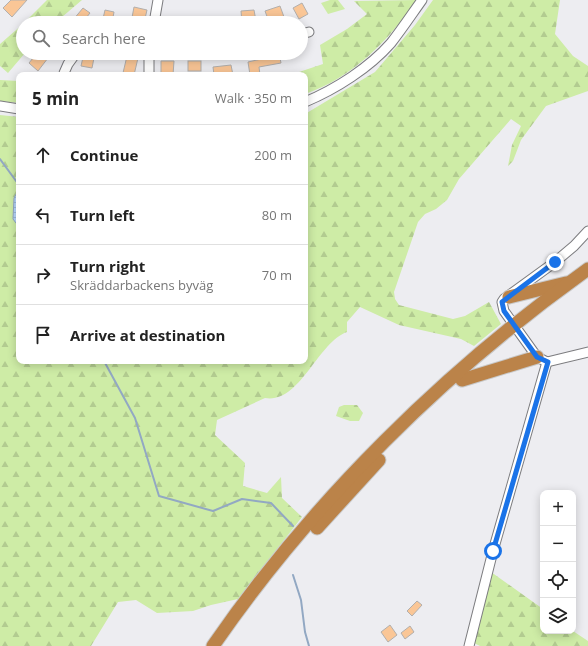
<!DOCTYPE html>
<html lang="en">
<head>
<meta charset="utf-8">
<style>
  body { margin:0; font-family:"Open Sans",sans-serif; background:#f6f6f6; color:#222 }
  .controls { position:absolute; right:12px; bottom:12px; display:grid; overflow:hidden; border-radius:8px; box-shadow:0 2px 10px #0003 }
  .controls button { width:36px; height:36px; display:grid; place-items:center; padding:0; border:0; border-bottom:1px solid #e0e0e0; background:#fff; color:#222; font:20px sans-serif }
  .stop { position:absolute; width:12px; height:12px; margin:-9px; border:3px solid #1a73e8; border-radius:50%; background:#fff }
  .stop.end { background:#1a73e8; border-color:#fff; box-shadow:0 1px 4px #0008 }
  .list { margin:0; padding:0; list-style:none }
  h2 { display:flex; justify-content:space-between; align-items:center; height:52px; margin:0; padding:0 16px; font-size:17px }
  h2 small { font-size:13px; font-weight:400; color:#767676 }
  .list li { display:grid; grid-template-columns:26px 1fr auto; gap:12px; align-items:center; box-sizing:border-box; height:60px; padding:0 16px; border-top:1px solid #e0e0e0 }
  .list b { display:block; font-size:15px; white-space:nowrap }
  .list p { margin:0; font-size:13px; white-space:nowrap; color:#767676 }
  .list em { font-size:13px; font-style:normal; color:#767676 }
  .icon { flex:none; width:22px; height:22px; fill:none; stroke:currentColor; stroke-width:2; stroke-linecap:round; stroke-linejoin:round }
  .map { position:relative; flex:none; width:588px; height:646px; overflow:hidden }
  .search { position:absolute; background:#fff; box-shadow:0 2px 10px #0003; left:16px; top:16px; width:292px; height:44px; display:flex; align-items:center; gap:10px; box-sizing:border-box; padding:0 14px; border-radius:22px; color:#767676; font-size:15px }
  .panel { position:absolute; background:#fff; box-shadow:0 2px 10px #0003; left:16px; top:72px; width:292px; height:292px; border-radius:8px }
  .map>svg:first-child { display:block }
  .forest { fill:url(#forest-firs) }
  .water { fill:url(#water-rules); stroke:#92a8c3 }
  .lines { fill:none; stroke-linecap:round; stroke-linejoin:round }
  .stream { stroke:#92a8c3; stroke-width:2 }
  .building { fill:#fac696; stroke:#b2afad }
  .minor-casing { stroke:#7c7c7f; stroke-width:11 }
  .highway-casing { stroke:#c8c8c8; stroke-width:15 }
  .minor { stroke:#fff; stroke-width:9 }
  .highway { stroke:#bb8349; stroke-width:13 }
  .route { stroke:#1a73e8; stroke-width:5 }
</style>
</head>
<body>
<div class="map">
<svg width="588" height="646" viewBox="0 0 588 646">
  <defs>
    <pattern id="forest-firs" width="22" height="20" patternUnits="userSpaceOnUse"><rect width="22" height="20" fill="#ceeca6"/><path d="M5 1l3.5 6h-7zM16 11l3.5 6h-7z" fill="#b2cb90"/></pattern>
    <pattern id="water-rules" width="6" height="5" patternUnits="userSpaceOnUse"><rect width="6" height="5" fill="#b7d6fd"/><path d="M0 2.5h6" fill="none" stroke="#9eb9da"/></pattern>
  </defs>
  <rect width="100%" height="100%" fill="#ededf1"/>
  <g class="forest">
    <polygon points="47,0 82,0 55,23 24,23"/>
    <polygon points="330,0 338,0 345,9 328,14 321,3"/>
    <path d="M416 0C389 41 352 78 305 94V75H290L323 64 320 45 347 29 367 14 354 1Z"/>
    <path d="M433 0H560L555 34 573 56 588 66V91L546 106 521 140 513 161 508 166 512 145 521 126 511 119 459 179 447 200 436 209 425 214 418 222 394 292 395 299 399 305 453 319 465 316 489 302 501 324 474 346 461 339 399 325 360 307 347 322V332C317 343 300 404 265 398L217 420 215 435 245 463 243 486 267 493 281 477 282 498 302 517 238 599 211 605 193 611 157 613 136 600 118 602 91 646H0V115L19 117V189L14 198 13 218 19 227V361H305V114L375 72 415 25Z"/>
    <polygon points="23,24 23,53 25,53 8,73 0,66 0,44"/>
    <polygon points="0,80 19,81 19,103 0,101"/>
    <polygon points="344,405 357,405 363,413 359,421 350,421 336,416 339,407"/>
    <polygon points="491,572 543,609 543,631 573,631 588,641 588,646 480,646 474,643"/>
  </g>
  <polygon class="water" points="19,189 19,227 13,219 14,198"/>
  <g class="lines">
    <g class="stream">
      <polyline points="0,159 19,185"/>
      <polyline points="104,361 135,418 159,496 213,511 242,499 271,503 293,526"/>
      <polyline points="293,575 301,600 305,632 309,646"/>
    </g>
  </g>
  <g class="building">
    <polygon points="11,0 27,0 12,17 3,8"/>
    <polygon points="302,3 308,14 299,19 293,8"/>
    <polygon points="280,6 284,17 269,22 265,11"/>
    <polygon points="134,7 147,10 144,23 131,23"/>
    <polygon points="83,8 90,13 82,23 76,23 73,20"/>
    <polygon points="105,10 114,12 112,23 102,23"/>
    <polygon points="254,10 256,21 242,23 241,11"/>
    <polygon points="37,53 42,53 48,58 38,71 29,63"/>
    <polygon points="84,53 95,53 92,68 81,66"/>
    <polygon points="279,53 281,63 259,67 260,75 250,75 248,62 266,58 265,55"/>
    <polygon points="127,56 138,58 134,75 123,73"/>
    <polygon points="161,61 174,61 173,75 161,75"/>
    <rect x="188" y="61" width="13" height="10"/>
    <polygon points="231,65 233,75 214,75 213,67"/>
    <polygon points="417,601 422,605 412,616 407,611"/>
    <polygon points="390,625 397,635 388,642 381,632"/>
    <polygon points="410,626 414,632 405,639 401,633"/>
  </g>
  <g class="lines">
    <g class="minor-casing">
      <g id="minor">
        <polyline points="154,23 158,0"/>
        <polyline points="301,34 309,32"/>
        <polyline points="166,53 209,53"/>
        <polyline points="64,73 68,64 76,53"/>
        <polyline points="149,75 149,53"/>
        <path d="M305 102C336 89 369 68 391 43 402 29 412 14 422 0"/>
        <polyline points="0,106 19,109"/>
        <polyline points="588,231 574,246 555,262 504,299 502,302 504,311 537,357 547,362 588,352"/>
        <polyline points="469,646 493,551 547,362"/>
      </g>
    </g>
    <g class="highway-casing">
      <g id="highway">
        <polyline points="509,297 566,283"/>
        <polyline points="462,380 537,357"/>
        <polyline points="317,528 379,460"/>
        <path d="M213 646C312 502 446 370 588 269"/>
      </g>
    </g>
    <use href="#minor" class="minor"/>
    <use href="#highway" class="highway"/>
  </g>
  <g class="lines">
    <polyline class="route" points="493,551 548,362 537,357 504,311 502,302 555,262"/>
  </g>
</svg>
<div class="controls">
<button>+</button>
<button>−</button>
<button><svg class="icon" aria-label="locate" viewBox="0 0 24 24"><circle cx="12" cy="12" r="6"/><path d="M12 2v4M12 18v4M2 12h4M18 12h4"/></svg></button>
<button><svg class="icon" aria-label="layers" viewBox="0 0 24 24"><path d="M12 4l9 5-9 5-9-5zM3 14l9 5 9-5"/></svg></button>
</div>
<div class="stop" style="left:493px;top:551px"></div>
<div class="stop end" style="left:555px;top:262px"></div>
<div class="search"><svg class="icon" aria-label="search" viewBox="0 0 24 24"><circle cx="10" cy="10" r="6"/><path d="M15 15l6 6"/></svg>Search here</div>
<section class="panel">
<h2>5 min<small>Walk · 350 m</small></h2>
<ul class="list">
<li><svg class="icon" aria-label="ahead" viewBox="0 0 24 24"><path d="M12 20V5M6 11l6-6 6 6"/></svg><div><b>Continue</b></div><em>200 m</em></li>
<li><svg class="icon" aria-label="left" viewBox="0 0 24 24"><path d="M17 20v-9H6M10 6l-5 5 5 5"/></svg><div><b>Turn left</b></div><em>80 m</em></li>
<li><svg class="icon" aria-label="right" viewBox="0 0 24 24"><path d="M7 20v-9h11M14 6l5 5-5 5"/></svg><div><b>Turn right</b><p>Skräddarbackens byväg</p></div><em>70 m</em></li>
<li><svg class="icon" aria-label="arrive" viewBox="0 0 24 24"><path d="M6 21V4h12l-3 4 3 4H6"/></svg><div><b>Arrive at destination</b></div></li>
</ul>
</section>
</div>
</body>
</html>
